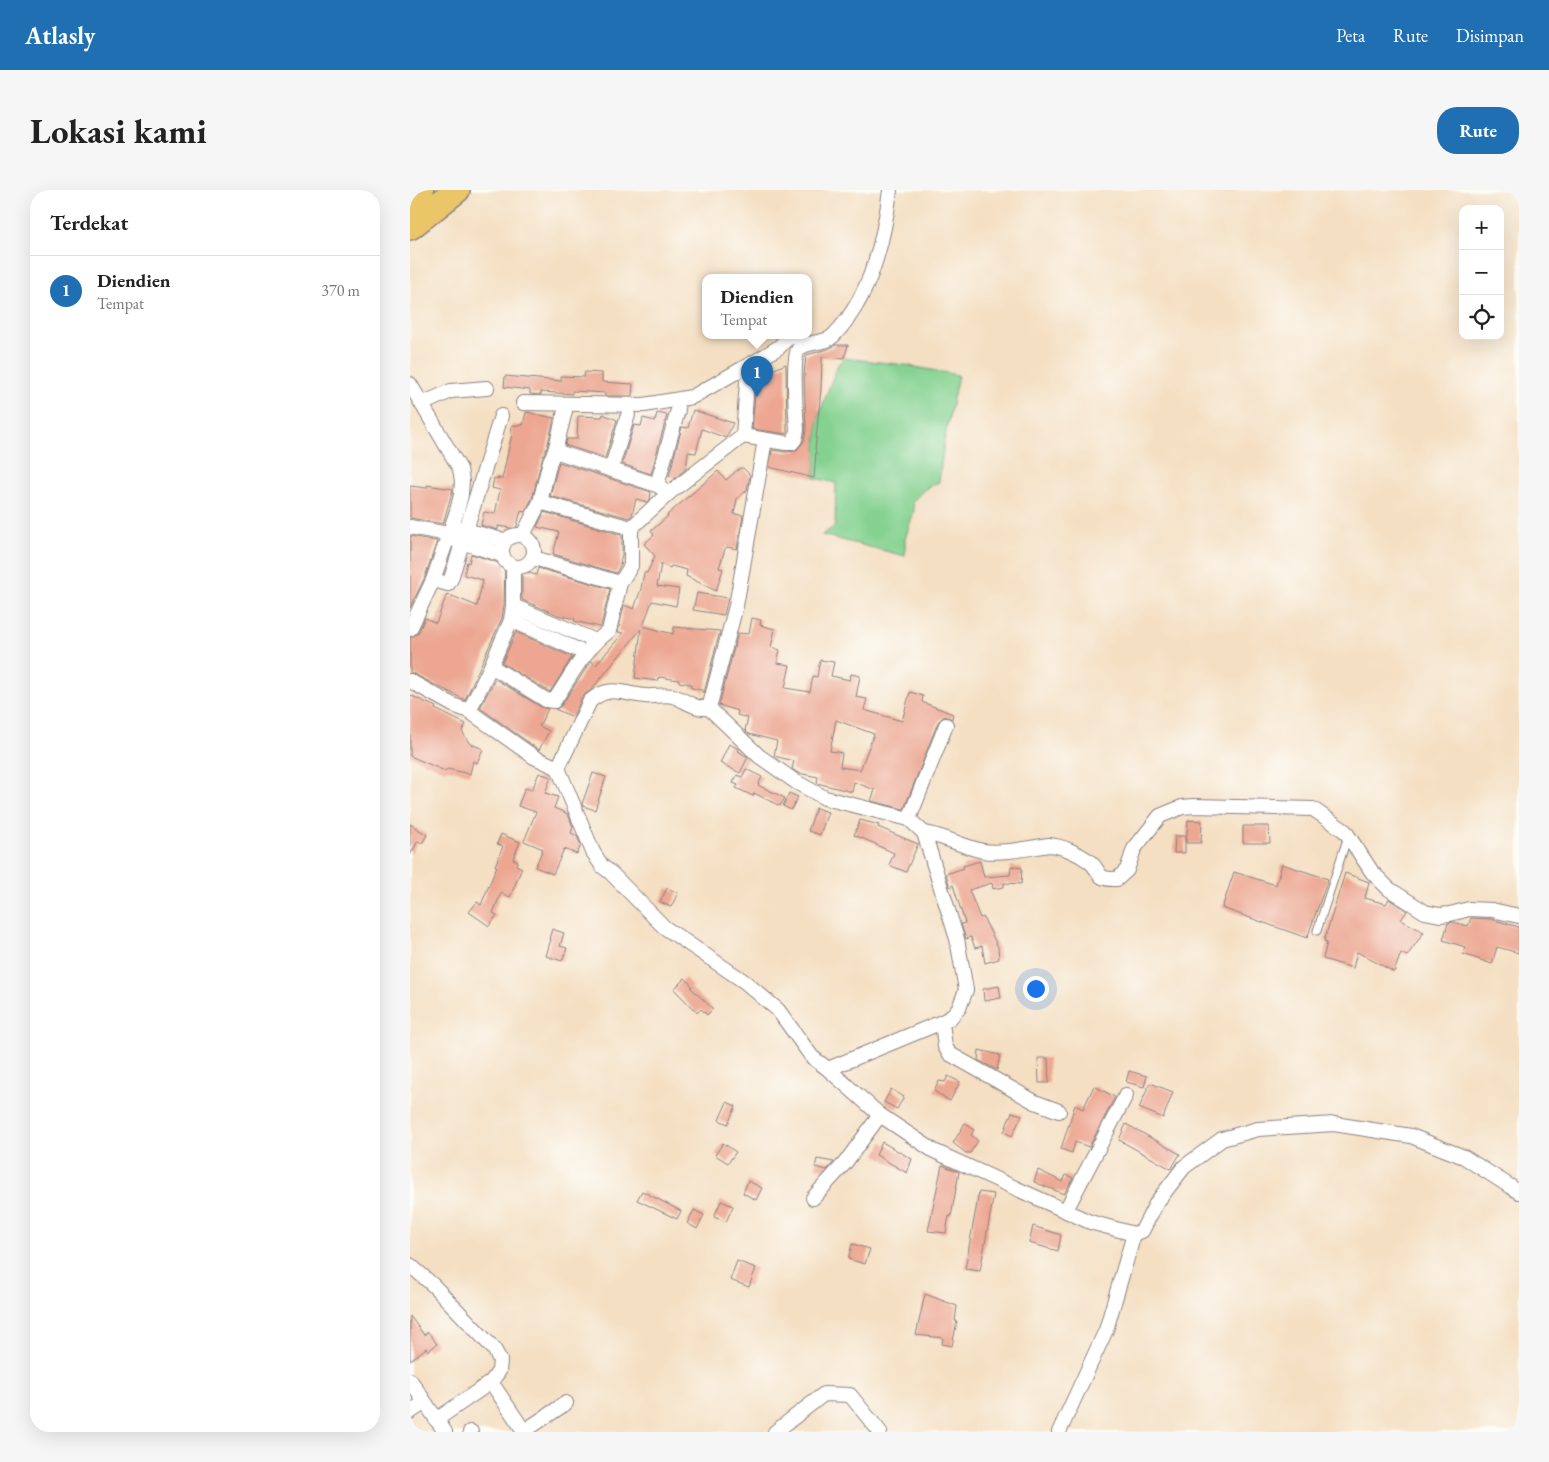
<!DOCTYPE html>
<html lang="id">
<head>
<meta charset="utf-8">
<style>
  body { margin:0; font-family:"EB Garamond",serif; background:#f6f6f6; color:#222 }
  .controls { position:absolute; right:15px; top:15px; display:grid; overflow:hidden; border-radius:10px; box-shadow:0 5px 20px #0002 }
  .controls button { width:45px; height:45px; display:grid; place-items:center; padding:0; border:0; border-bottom:1px solid #e0e0e0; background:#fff; color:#222; font:25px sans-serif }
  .you { position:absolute; left:625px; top:798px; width:18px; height:18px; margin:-12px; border:4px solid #fff; border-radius:50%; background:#1a73e8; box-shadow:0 0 0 8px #1a73e833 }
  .badge { display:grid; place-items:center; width:32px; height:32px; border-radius:50%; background:#1f6fb2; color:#fff; font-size:16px; font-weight:700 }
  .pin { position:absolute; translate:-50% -41px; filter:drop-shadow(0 1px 2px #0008) }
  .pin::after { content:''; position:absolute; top:26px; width:18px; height:15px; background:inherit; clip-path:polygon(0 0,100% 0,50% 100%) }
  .popup { position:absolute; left:292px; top:84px; width:110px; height:65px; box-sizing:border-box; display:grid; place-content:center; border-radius:10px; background:#fff; filter:drop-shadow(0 1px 4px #0005); font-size:16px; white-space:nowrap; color:#767676 }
  .popup b { font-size:19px; color:#222 }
  .popup::after { content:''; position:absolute; left:50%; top:100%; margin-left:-10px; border:10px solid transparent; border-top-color:#fff }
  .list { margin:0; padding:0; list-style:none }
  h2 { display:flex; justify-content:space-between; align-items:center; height:65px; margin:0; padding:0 20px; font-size:21px }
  h2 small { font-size:16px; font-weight:400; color:#767676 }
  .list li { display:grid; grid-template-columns:32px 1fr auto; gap:15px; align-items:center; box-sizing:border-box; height:70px; padding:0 20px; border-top:1px solid #e0e0e0 }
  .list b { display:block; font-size:19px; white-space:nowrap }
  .list p { margin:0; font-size:16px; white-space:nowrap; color:#767676 }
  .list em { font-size:16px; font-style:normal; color:#767676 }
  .icon { flex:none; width:28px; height:28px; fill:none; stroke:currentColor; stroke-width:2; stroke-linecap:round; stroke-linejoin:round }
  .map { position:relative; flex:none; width:1109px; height:1242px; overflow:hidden; border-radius:20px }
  header { display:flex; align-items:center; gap:30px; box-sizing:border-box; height:70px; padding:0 25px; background:#1f6fb2; color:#fff }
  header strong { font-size:24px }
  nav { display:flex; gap:28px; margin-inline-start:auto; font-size:18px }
  .intro { display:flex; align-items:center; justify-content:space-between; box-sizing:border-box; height:120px; padding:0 30px }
  h1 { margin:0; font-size:35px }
  .button { padding:12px 22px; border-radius:20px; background:#1f6fb2; color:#fff; font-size:18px; font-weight:700 }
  main { display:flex; gap:30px; padding:0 30px }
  aside { flex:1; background:#fff; border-radius:20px; box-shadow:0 5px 20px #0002 }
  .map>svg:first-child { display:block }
  .green { fill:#84d190; stroke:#537a66 }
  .building { fill:#eca691; fill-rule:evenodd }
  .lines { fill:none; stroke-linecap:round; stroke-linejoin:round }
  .lane-casing { stroke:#8b807e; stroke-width:9 }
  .street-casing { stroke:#8b807e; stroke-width:16 }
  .highway-casing { stroke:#8b807e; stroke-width:28 }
  .lane { stroke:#fff; stroke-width:7 }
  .street { stroke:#fff; stroke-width:14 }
  .highway { stroke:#ebc669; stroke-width:25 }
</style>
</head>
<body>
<header>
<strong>Atlasly</strong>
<nav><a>Peta</a><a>Rute</a><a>Disimpan</a></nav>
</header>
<div class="intro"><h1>Lokasi kami</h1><a class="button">Rute</a></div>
<main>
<aside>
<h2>Terdekat<small></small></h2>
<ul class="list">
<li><span class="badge">1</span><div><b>Diendien</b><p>Tempat</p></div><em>370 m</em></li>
</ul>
</aside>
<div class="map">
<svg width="1109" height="1242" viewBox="0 0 1109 1242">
  <rect width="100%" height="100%" fill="#fdfcf7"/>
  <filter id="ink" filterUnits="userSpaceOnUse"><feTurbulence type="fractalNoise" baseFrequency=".02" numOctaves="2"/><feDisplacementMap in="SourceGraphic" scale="10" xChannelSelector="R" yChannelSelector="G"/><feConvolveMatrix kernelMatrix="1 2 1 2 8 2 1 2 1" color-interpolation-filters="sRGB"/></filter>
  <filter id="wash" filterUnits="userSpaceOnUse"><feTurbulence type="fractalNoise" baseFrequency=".0096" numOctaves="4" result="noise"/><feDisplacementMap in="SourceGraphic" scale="20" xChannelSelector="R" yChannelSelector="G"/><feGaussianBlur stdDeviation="1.12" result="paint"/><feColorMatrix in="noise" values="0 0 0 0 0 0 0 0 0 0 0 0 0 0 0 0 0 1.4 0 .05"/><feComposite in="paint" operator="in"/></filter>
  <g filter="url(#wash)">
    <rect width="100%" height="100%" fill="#f4dfc2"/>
    <polygon class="green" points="434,168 495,175 548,185 534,252 529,292 515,299 503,311 504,321 495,349 495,366 412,345 425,336 426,293 404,288 408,227 428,174"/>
    <g id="blocks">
      <g class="building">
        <polygon points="426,155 438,155 434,168 412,167 411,199 405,260 406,261 404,288 359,277 362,260 376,262 386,261 394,251 396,240 394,186 396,165 418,159"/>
        <polygon points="376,174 377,244 342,239 346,193 344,188"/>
        <polygon points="175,182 192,183 192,192 223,194 222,206 195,206 195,203 162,201 162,204 131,202 131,205 120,204 120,200 94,197 95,186 151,191 151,186 174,187"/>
        <polygon points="283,220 323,233 316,248 292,239 286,263 278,262 276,279 266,287 259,286 272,237 278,238"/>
        <polygon points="116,222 144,228 137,258 132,269 122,309 115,322 111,321 106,339 88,336 88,340 71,335 74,322 85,324 90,300 82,298 84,288 92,289 102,244 101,244 102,235 111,236 111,234 113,235"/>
        <polygon points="247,223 257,225 241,284 212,274 224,235 231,236 233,228 245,231"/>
        <polygon points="193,224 207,230 195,268 155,255 157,249 167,249 168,226 192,227"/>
        <polygon points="149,272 241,302 240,309 237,312 226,309 222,325 219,328 140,306"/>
        <polygon points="330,278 333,278 340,285 337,300 327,309 324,324 333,325 327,359 317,357 315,359 309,378 313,379 306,401 276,386 277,380 261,376 260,378 251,374 247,396 269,399 266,416 242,411 233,436 263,444 264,437 310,441 294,503 292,502 292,500 281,498 281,494 269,492 269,490 249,487 248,491 225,488 231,439 182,499 172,507 163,527 145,519 151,516 181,471 186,475 213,443 208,442 214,415 224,419 231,399 234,383 237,383 245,366 234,354 244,345 241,341 258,326 257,325 308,281 316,290"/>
        <polygon points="17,295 43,299 33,334 0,328 0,296 17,298"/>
        <polygon points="134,322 212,345 212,364 210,374 212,372 206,383 143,364 149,342 127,337"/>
        <polygon points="0,346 27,351 15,387 0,418"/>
        <polygon points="61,364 89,373 95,373 94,415 92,428 55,510 0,482 0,448 8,443 15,428 26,433 37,404 67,416 73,390 54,385 57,372 59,373"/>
        <polygon points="128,378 200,399 191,436 190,437 164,431 165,429 148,425 112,410 112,381 126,385"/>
        <polygon points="287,403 318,408 314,425 283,420"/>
        <path d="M342 428 351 430 350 435 365 439 361 457 370 460 367 473 380 475 375 498 400 502 403 486 407 487 410 470 424 472 421 486 440 490 441 484 450 486 446 507 457 509 454 520 492 531 500 502 513 506 512 512 543 524 542 529 534 526 528 532 494 619 461 611 465 600 444 592 442 602 407 593 408 587 388 583 382 579 384 571 364 566 367 551 339 544 335 540 338 528 327 525 328 521 309 515 328 443 339 444ZM426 530 464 544 450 580 430 577 432 563 420 561Z"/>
        <polygon points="106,442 162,467 140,502 92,473"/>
        <polygon points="85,489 131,517 138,519 129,536 139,541 129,560 70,518"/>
        <polygon points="0,505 26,517 25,519 56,534 52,541 59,553 73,559 67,573 63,571 60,584 37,579 35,581 0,566"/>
        <polygon points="319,554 329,559 328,561 338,567 330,583 310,573"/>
        <polygon points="336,579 352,587 348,595 375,608 370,616 344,603 343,606 326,598 328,595 323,593 327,585 332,587"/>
        <polygon points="129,583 141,587 135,603 148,607 144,618 158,624 163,637 161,643 167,646 171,655 167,664 154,659 143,684 125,677 133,659 114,651 126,622 108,616 115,598 122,600"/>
        <polygon points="183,583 196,587 185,620 173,616 172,614"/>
        <polygon points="379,603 388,607 381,620 373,616"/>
        <polygon points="406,618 418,622 410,645 398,641"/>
        <polygon points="450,630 469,635 468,637 508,654 496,682 479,675 484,663 466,655 466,654 444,645"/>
        <polygon points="778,630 792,631 791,653 776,653"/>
        <polygon points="0,634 17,645 12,653 8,651 0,665"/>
        <polygon points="833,636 859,636 860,653 833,653"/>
        <polygon points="91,644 110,652 103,669 108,671 106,675 112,678 100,707 91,703 83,723 87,725 79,736 59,722 67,712 71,715 87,676 85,676 93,656 87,654"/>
        <polygon points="765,646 775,646 775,663 764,663"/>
        <polygon points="570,671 574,687 600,685 601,676 612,678 611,694 594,693 594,697 583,699 582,693 559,700 570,728 573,727 588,757 589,769 575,773 572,756 565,758 561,747 556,749 551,734 555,733 543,695 540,697 536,684 554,678 553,676"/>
        <polygon points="872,674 918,689 897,748 812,718 824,682 866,695"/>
        <polygon points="935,683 959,692 955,708 976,714 979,709 997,721 991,730 1014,742 997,766 991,763 984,782 947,762 943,778 913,769 917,752 914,751"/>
        <polygon points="257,698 268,703 261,717 250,712"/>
        <polygon points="1061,728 1081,729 1109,737 1109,763 1087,757 1082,774 1053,764 1055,757 1033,750 1038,733 1043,732 1058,736"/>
        <polygon points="142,739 154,743 150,756 157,758 152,771 136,766 141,749 139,749"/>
        <polygon points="275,788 282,796 281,798 303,819 297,825 291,819 287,823 264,799"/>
        <polygon points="589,796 591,808 574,811 573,799"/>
        <polygon points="569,860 590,865 587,880 568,870"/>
        <polygon points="628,868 638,868 639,893 629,893"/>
        <polygon points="719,881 737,886 734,897 716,892"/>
        <polygon points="538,886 550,892 540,911 524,901 529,891 535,892"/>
        <polygon points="740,893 763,902 753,928 729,918"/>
        <polygon points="684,896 705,907 679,957 665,952 662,963 651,959 665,915 673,919"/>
        <polygon points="481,899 494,907 487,919 474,912"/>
        <polygon points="317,912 326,916 318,934 309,930"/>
        <polygon points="602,922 612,925 602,946 594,942"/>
        <polygon points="555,933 564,940 561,945 568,951 560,963 556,963 543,953"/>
        <polygon points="716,934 770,964 761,979 709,950"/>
        <polygon points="472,952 502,969 497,983 466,965"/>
        <polygon points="313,953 326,962 318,973 305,965"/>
        <polygon points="407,969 424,972 417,980 405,977"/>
        <polygon points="532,975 549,982 541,1027 539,1026 536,1043 518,1041"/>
        <polygon points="628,980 653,992 656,985 663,988 654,1004 624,992"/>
        <polygon points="338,991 352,998 346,1010 333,1003"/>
        <polygon points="232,1001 271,1021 267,1029 227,1010"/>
        <polygon points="569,1002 584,1004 570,1081 555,1079"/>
        <polygon points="311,1011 323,1016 316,1032 304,1027"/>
        <polygon points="284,1020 294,1025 287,1039 277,1033"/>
        <polygon points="623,1036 651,1045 648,1061 619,1053"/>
        <polygon points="442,1054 460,1059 455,1074 438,1069"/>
        <polygon points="327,1071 346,1078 339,1097 320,1090"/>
        <polygon points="515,1104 547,1116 545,1131 547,1131 542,1156 532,1154 533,1148 506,1145"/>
        <polygon points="0,1126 14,1145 18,1142 27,1154 18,1161 16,1158 0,1171"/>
      </g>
    </g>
  </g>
  <g filter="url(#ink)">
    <use href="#blocks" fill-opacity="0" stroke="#8b807e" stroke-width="1"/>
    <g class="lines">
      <g class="lane-casing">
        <polyline id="lane" points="907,741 938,646"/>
      </g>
      <g class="street-casing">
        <g id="street">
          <polyline points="0,194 50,279 52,291 51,305 47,321 23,390 0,439"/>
          <polyline points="113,213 234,215 282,207 353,167 369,157 377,149 384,146 392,150 391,157"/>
          <polyline points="12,214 41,201 77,198"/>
          <path d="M333 246 376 253H382L385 249 387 240C386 225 382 171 388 160 395 150 414 155 423 146 460 109 474 51 480 0"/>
          <polyline points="145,261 155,221"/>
          <polyline points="201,279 218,225"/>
          <polyline points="247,295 268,220"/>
          <polyline points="130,312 221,338 259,303"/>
          <polyline points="0,337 38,344"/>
          <polyline points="49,338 95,351"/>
          <circle cx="108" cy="361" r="16"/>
          <polyline points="113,345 130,312 140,271 145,261 247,295 259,303 333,246 337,192"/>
          <polyline points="45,350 92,365"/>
          <polyline points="124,368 210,393"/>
          <polyline points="23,390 38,394 41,389 91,226"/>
          <polyline points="103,416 186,451"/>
          <polyline points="101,430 175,463"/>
          <path d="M81 476 136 510 144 511C161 486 174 459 199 441L210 393 221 376V338"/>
          <polyline points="0,491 43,515 59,521 124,567 148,578 183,662 192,676 201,683 254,737 335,792 368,820 402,867 418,879 470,925 524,961 680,1032 724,1044 732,1041 747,1012 774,977 812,949 848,939 924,934 1001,946 1054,967 1109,1002"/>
          <polyline points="299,518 326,416 355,250"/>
          <polyline points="59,521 81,476 101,430 103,416 103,377"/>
          <path d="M148 578 180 511C200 494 212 504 235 506 244 507 254 504 263 506 275 510 286 520 299 518L349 566 386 592 415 608 499 629 514 643 547 749 556 800 549 818 540 828 532 832 418 879"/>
          <polyline points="499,629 536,535"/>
          <path d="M514 643C535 646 553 657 573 661 592 664 619 658 639 655 652 656 668 663 679 671 692 681 684 690 707 689L717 680 724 659 750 626 772 617 784 616 903 619 935 641 962 682 979 699 1015 722 1030 725 1040 724 1059 719 1082 720 1109 726"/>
          <polyline points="532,832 535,857 540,864 625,912 649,921"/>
          <polyline points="403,1008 435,973 470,925"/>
          <polyline points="656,1020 716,905"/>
          <polyline points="0,1075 24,1096 68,1142 84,1159 90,1170 89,1181 81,1192 26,1230"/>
          <polyline points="0,1190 35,1242"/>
          <polyline points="81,1192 114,1241"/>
          <polyline points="0,1222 14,1213"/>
          <polyline points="60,1242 61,1242"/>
          <polyline points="113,1242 156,1213"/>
          <polyline points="365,1242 414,1204 440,1205 470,1242"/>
          <polyline points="649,1242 696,1140 724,1044"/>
        </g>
      </g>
      <g class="highway-casing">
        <g id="highway">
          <polyline points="0,8 11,0"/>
          <polyline points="0,37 47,0"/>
        </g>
      </g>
      <use href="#lane" class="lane"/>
      <use href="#street" class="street"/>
      <use href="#highway" class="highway"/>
    </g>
  </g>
</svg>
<div class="controls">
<button>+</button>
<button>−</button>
<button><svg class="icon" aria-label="locate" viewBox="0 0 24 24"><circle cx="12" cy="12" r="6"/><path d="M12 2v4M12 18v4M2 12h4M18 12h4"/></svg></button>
</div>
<div class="you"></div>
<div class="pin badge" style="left:347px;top:207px">1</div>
<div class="popup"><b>Diendien</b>Tempat</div>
</div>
</main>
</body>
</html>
